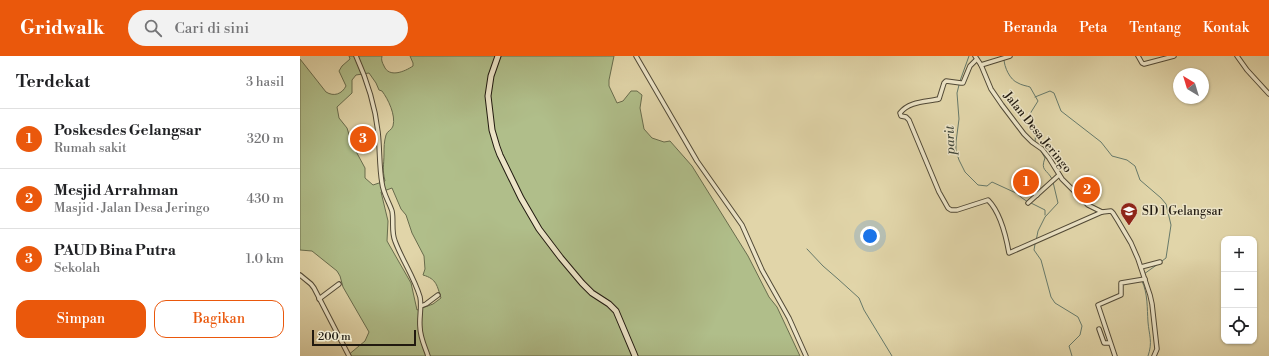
<!DOCTYPE html>
<html lang="id">
<head>
<meta charset="utf-8">
<style>
  body { margin:0; font-family:"Libre Bodoni",serif; background:#f2f2f2; color:#202124 }
  .controls { position:absolute; right:12px; bottom:12px; display:grid; overflow:hidden; border-radius:8px; box-shadow:0 1px 3px #0004 }
  .controls button { width:36px; height:36px; display:grid; place-items:center; padding:0; border:0; border-bottom:1px solid #e0e0e0; background:#fff; color:#202124; font:20px sans-serif }
  .compass { position:absolute; left:873px; top:12px; width:36px; height:36px; border-radius:50%; background:#fff; box-shadow:0 1px 3px #0004; rotate:322deg }
  .scale { position:absolute; left:12px; bottom:10px; width:104px; box-sizing:border-box; padding-left:4px; border:2px solid #211a10; border-top:0; font-size:11px; line-height:14px; white-space:nowrap; color:#211a10; -webkit-text-stroke:3px #ece4c7; paint-order:stroke }
  .you { position:absolute; left:570px; top:180px; width:14px; height:14px; margin:-10px; border:3px solid #fff; border-radius:50%; background:#1a73e8; box-shadow:0 0 0 6px #1a73e833 }
  .badge { display:grid; place-items:center; width:26px; height:26px; border-radius:50%; background:#ea580c; color:#fff; font-size:13px; font-weight:700 }
  .pin { position:absolute; translate:-50% -50%; border:2px solid #fff; box-shadow:0 1px 4px #0006 }
  .list { margin:0; padding:0; list-style:none }
  h2 { display:flex; justify-content:space-between; align-items:center; height:52px; margin:0; padding:0 16px; font-size:17px }
  h2 small { font-size:13px; font-weight:400; color:#757577 }
  .list li { display:grid; grid-template-columns:26px 1fr auto; gap:12px; align-items:center; box-sizing:border-box; height:60px; padding:0 16px; border-top:1px solid #e0e0e0 }
  .list b { display:block; font-size:15px; white-space:nowrap }
  .list p { margin:0; font-size:13px; white-space:nowrap; color:#757577 }
  .list em { font-size:13px; font-style:normal; color:#757577 }
  .actions { display:flex; gap:8px; padding:12px 16px }
  .actions a { flex:1; padding:9px 0; border:1px solid #ea580c; border-radius:12px; text-align:center; font-size:14px; color:#ea580c }
  .actions .main { background:#ea580c; color:#fff }
  .icon { flex:none; width:22px; height:22px; fill:none; stroke:currentColor; stroke-width:2; stroke-linecap:round; stroke-linejoin:round }
  .map { position:relative; flex:none; width:969px; height:300px; overflow:hidden }
  header { display:flex; align-items:center; gap:24px; box-sizing:border-box; height:56px; padding:0 20px; background:#ea580c; color:#fff }
  header strong { font-size:19px }
  nav { display:flex; gap:22px; margin-inline-start:auto; font-size:14px }
  .search { width:280px; height:36px; background:#f2f2f2; display:flex; align-items:center; gap:10px; box-sizing:border-box; padding:0 14px; border-radius:22px; color:#757577; font-size:15px }
  main { display:flex }
  aside { flex:1; background:#fff }
  .map>svg:first-child { display:block }
  .green { fill:#b0be8a; stroke:#686c4d; fill-rule:evenodd }
  .lines { fill:none; stroke-linecap:round; stroke-linejoin:round }
  .stream { stroke:#66796a; stroke-width:1 }
  .street-casing { stroke:#514936; stroke-width:5.5 }
  .secondary-casing { stroke:#211a10; stroke-width:7 }
  .street { stroke:#ece4c7; stroke-width:3.5 }
  .secondary { stroke:#ece4c7; stroke-width:5 }
  .labels { text-anchor:middle; stroke-width:3; stroke-linejoin:round; paint-order:stroke }
  .street-label { font-size:12px; fill:#211a10; stroke:#ece4c7 }
  .poi-label { font-size:12px; fill:#211a10; stroke:#ece4c7; text-anchor:start }
  .water-label { font-size:13px; font-style:italic; fill:#444a3d; stroke:#ece4c7 }
</style>
</head>
<body>
<header>
<strong>Gridwalk</strong>
<div class="search"><svg class="icon" aria-label="search" viewBox="0 0 24 24"><circle cx="10" cy="10" r="6"/><path d="M15 15l6 6"/></svg>Cari di sini</div>
<nav><a>Beranda</a><a>Peta</a><a>Tentang</a><a>Kontak</a></nav>
</header>
<main>
<aside>
<h2>Terdekat<small>3 hasil</small></h2>
<ul class="list">
<li><span class="badge">1</span><div><b>Poskesdes Gelangsar</b><p>Rumah sakit</p></div><em>320 m</em></li>
<li><span class="badge">2</span><div><b>Mesjid Arrahman</b><p>Masjid · Jalan Desa Jeringo</p></div><em>430 m</em></li>
<li><span class="badge">3</span><div><b>PAUD Bina Putra</b><p>Sekolah</p></div><em>1.0 km</em></li>
</ul>
<div class="actions"><a class="main">Simpan</a><a>Bagikan</a></div>
</aside>
<div class="map">
<svg width="969" height="300" viewBox="0 0 969 300">
  <rect width="100%" height="100%" fill="#e1d5a9"/>
  <filter id="stains"><feTurbulence type="fractalNoise" baseFrequency=".005" numOctaves="4"/><feColorMatrix values="0 0 0 0 .2 0 0 0 0 .09 0 0 0 0 .02 0 0 0 .5 -.17"/></filter>
  <radialGradient id="worn" r=".72"><stop offset=".6" stop-color="#630" stop-opacity="0"/><stop offset="1" stop-color="#630" stop-opacity=".3"/></radialGradient>
  <path class="green" d="M49 0H82C81 4 82 6 84 10 89 22 104 16 113 10V7L110 0H314L309 24V30L317 47 323 45 331 35H337L342 39 340 52 344 73 352 82 364 86 370 85 392 110 448 200 469 241 477 251 500 300H47L65 285 69 276 43 231 40 220 37 215 12 195 0 194V3L26 36C34 41 42 38 46 30L39 15 42 10 50 3ZM69 17 76 27 79 34 82 35C88 43 96 59 93 70 92 74 87 75 86 79 84 86 84 91 84 98 84 109 82 113 85 125L73 129 65 122V112L52 88 47 72 39 62 37 51 52 37V24L56 19ZM92 132 101 153 106 159 112 177 124 200 125 213 123 219C137 223 137 230 141 242L133 248 117 254 111 227 87 185 88 165 81 136Z"/>
  <g class="lines">
    <g class="stream">
      <path d="M704 3C704 11 710 24 718 27 721 29 727 30 730 31L738 45 728 61C737 70 736 74 735 86"/>
      <polyline points="660,25 669,0"/>
      <polyline points="659,29 657,37 659,63 656,86 656,95 659,104 665,116 678,129 687,130 692,126 716,137 722,142 728,146"/>
      <polyline points="735,41 750,35 754,37 761,55 801,86 812,100 827,104 835,110 840,124 861,142 866,148 871,169 866,202 862,205"/>
      <path d="M740 93 745 102C740 115 747 113 752 123"/>
      <polyline points="731,147 745,154 745,159"/>
      <polyline points="736,185 738,175 745,161 758,147 753,126"/>
      <polyline points="735,188 734,194 741,204 751,241 755,247 778,261 782,270 780,279 769,290 772,300"/>
      <polyline points="507,193 523,210 538,223 559,242 564,254 592,300"/>
      <polyline points="844,218 858,208"/>
      <path d="M842 225C848 238 847 252 848 266 849 279 853 286 848 300"/>
    </g>
    <g class="street-casing">
      <g id="street">
        <path d="M56 0C67 24 75 49 78 76 80 93 79 110 82 127 83 137 89 146 92 155 94 165 91 175 95 185 102 204 114 221 120 241 122 251 119 261 120 271 120 281 125 291 128 300"/>
        <polyline points="336,0 397,105 442,169 462,214 489,262 506,300"/>
        <polyline points="675,0 681,9 691,33 702,49 724,78 732,86 742,93 749,102 762,123 788,149 802,156 811,155 813,157 818,165 831,187 838,203 850,239 852,248 857,293 854,300"/>
        <polyline points="838,0 842,7 844,8 874,0"/>
        <polyline points="937,0 947,14 969,38"/>
        <path d="M676 4 670 10 663 27H661L646 25 644 27 639 43C626 46 609 45 600 57L601 60 606 61 609 64 639 136 648 152 651 154H657L688 144C701 157 706 180 709 197L802 156"/>
        <polyline points="681,9 710,0"/>
        <polyline points="726,131 737,139"/>
        <polyline points="728,147 759,119"/>
        <polyline points="841,211 860,206"/>
        <polyline points="0,219 11,228 14,232 49,300"/>
        <polyline points="19,243 39,228"/>
        <polyline points="121,250 126,248 138,239"/>
        <polyline points="799,273 804,287 809,287"/>
        <polyline points="815,300 798,249 821,239 821,227 845,223"/>
      </g>
    </g>
    <g class="secondary-casing">
      <polyline id="secondary" points="198,0 191,20 188,40 192,74 197,91 200,99 221,142 239,173 261,202 282,227 292,237 309,248 316,255 335,300"/>
    </g>
    <use href="#street" class="street"/>
    <use href="#secondary" class="secondary"/>
  </g>
  <defs>
    <g id="school-pin" transform="scale(0.9)"><path d="M0 17L-7.5 6A9.5 9.5 0 1 1 7.5 6Z" fill="#8f2418" stroke="#ece4c7"/><path d="M0-5L7-2L0 1L-7-2ZM-4 1L0 2.5L4 1V4Q0 6-4 4Z" fill="#fff"/></g>
  </defs>
  <g fill-rule="evenodd">
    <use href="#school-pin" x="829" y="155"/>
  </g>
  <g class="labels">
    <g class="street-label">
      <text transform="translate(738 76) rotate(51)" y="4">Jalan Desa Jeringo</text>
    </g>
    <g class="poi-label">
      <text x="842" y="159">SD 1 Gelangsar</text>
    </g>
    <g class="water-label">
      <text transform="translate(649 84) rotate(-92)" y="5">parit</text>
    </g>
  </g>
  <rect width="100%" height="100%" filter="url(#stains)"/>
  <rect width="100%" height="100%" fill="url(#worn)"/>
</svg>
<div class="controls">
<button>+</button>
<button>−</button>
<button><svg class="icon" aria-label="locate" viewBox="0 0 24 24"><circle cx="12" cy="12" r="6"/><path d="M12 2v4M12 18v4M2 12h4M18 12h4"/></svg></button>
</div>
<svg class="compass" viewBox="-18 -18 36 36"><path d="M0-13l5 13h-10z" fill="#e53935"/><path d="M0 13l5-13h-10z" fill="#757577"/></svg>
<div class="scale">200 m</div>
<div class="you"></div>
<div class="pin badge" style="left:726px;top:126px">1</div>
<div class="pin badge" style="left:787px;top:134px">2</div>
<div class="pin badge" style="left:63px;top:83px">3</div>
</div>
</main>
</body>
</html>
